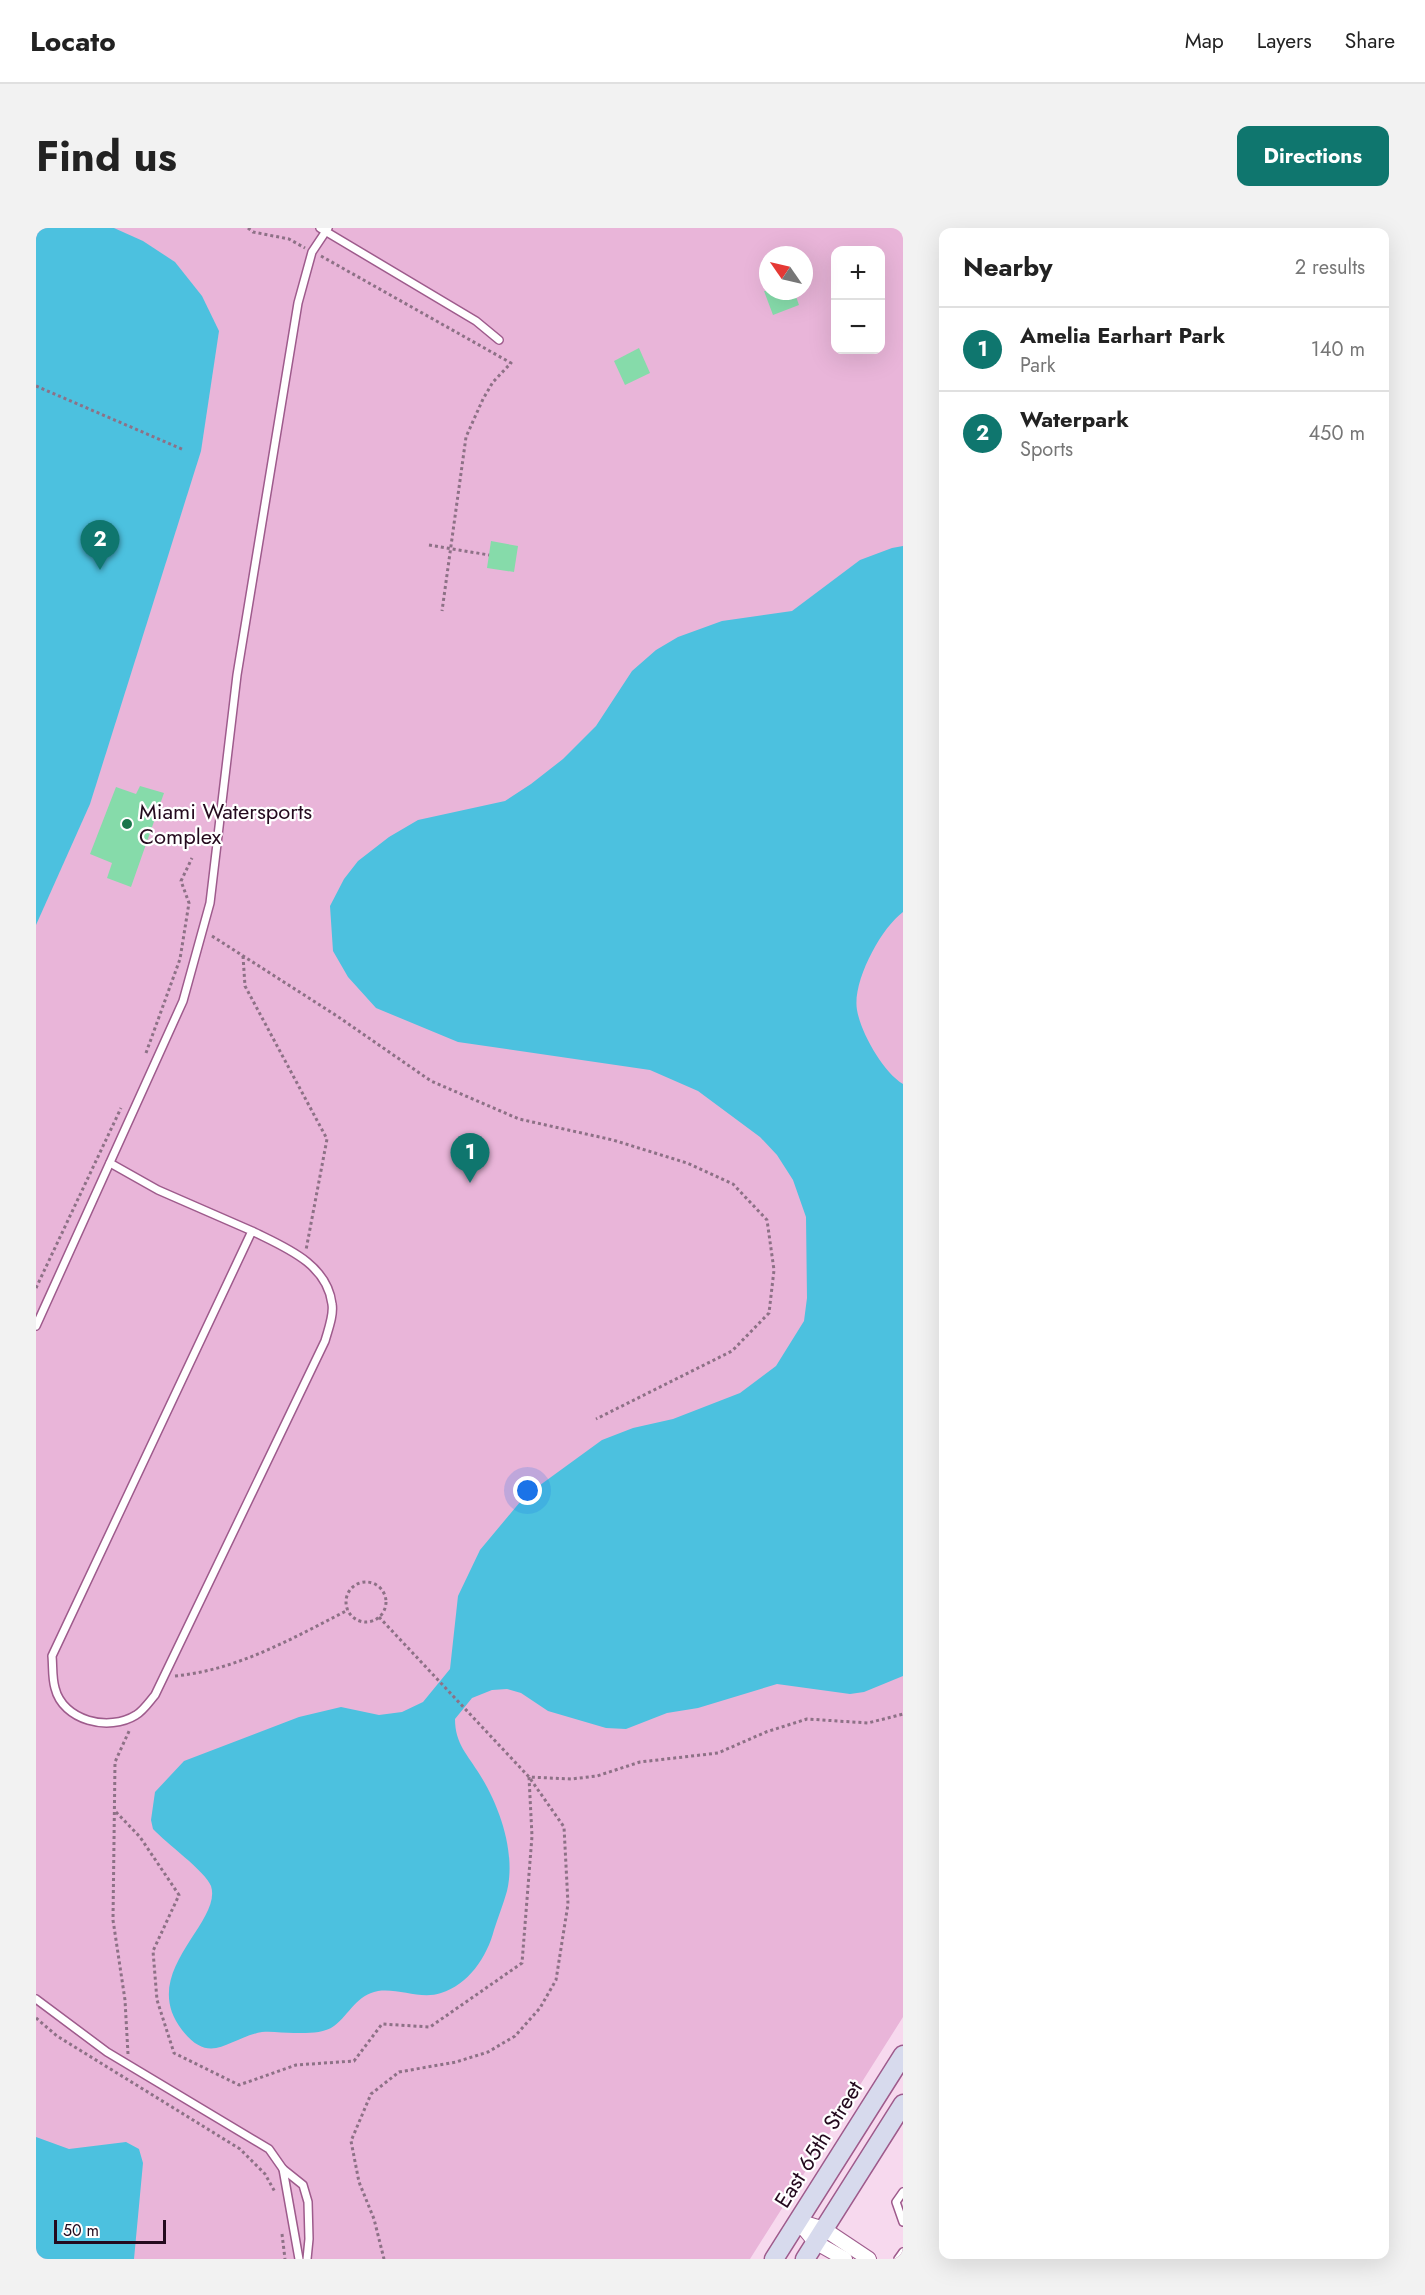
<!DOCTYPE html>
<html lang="en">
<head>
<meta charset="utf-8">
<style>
  body { margin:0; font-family:Jost,sans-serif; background:#f2f2f2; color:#222 }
  .controls { position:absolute; right:18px; top:18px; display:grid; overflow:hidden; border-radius:12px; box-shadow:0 6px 24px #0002 }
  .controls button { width:54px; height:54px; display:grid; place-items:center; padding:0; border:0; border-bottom:2px solid #e0e0e0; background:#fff; color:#222; font:30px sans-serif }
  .compass { position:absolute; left:723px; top:18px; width:54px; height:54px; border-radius:50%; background:#fff; box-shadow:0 6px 24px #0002; rotate:304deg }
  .scale { position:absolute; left:18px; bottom:15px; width:112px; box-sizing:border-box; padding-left:6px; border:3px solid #240a1e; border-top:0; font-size:16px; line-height:21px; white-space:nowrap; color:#240a1e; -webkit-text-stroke:4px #fff; paint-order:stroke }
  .you { position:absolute; left:492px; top:1263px; width:21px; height:21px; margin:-15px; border:4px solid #fff; border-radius:50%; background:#1a73e8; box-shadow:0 0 0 9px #1a73e833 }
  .badge { display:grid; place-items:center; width:39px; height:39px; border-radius:50%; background:#0f766e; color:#fff; font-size:20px; font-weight:700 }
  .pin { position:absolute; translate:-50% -50px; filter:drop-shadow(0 2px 3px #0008) }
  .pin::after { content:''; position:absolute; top:32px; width:21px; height:18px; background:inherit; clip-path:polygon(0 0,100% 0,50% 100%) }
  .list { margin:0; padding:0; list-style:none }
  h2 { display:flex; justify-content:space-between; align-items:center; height:78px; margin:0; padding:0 24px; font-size:26px }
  h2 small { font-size:20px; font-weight:400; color:#767676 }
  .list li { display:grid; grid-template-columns:39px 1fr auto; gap:18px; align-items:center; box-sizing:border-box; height:84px; padding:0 24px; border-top:2px solid #e0e0e0 }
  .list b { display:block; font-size:22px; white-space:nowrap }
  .list p { margin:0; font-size:20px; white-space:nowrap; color:#767676 }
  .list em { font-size:20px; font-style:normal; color:#767676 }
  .map { position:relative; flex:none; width:867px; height:2031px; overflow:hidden; border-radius:12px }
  header { display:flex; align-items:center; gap:36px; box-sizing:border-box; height:84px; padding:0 30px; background:#fff; border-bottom:2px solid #e0e0e0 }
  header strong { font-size:28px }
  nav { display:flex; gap:33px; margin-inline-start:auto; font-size:21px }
  .intro { display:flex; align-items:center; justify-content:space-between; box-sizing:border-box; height:144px; padding:0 36px }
  h1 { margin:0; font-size:42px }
  .button { padding:15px 27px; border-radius:12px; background:#0f766e; color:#fff; font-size:21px; font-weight:700 }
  main { display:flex; gap:36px; padding:0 36px }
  aside { flex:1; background:#fff; border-radius:12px; box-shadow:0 6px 24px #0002 }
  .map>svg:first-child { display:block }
  .green { fill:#e9b5d9; fill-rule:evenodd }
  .water { fill:#4cc1df }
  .building { fill:#86dbaa }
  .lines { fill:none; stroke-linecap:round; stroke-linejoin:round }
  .lane-casing { stroke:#9e5b8c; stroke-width:10 }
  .street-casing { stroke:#9e5b8c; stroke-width:16 }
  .secondary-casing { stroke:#9e5b8c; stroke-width:21 }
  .path { stroke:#8d7186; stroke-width:3; stroke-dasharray:3 3; stroke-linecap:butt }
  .lane { stroke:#fff; stroke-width:7 }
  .street { stroke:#fff; stroke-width:14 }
  .secondary { stroke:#d7daed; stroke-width:18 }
  .poi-dot { fill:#1a764b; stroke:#fff; stroke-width:2 }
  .labels { text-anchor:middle; stroke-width:4.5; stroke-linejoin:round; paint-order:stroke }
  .poi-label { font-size:22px; fill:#240a1e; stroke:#fff; text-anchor:start }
  .street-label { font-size:22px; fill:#240a1e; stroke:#fff }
</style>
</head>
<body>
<header>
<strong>Locato</strong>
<nav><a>Map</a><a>Layers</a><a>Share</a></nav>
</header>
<div class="intro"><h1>Find us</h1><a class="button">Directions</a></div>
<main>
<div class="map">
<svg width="867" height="2031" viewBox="0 0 867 2031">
  <rect width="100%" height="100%" fill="#f7d9ee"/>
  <path class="green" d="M0 0H867V1789L714 2031H0ZM800 22H844V122H800ZM732 27H768V63H732Z"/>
  <g class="water">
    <polygon points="0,0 78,0 107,13 139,34 166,68 183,103 165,223 54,576 0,697"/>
    <path d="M867 318V684C845 700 816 754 821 782 825 805 847 844 867 856V1448L828 1464 814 1466 741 1456 662 1480 631 1485 590 1501 570 1500 512 1483 485 1465 471 1461 456 1462 436 1470 419 1491C419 1516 432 1527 444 1547 464 1579 480 1625 471 1663 467 1677 462 1689 458 1702 451 1729 432 1757 405 1765 385 1772 363 1760 342 1763 320 1767 314 1786 298 1798 287 1806 270 1805 258 1805 248 1805 236 1803 226 1804 192 1810 175 1839 146 1802 101 1744 187 1695 175 1658 169 1643 130 1615 117 1601L115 1592 119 1564 148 1533 263 1489 305 1479 343 1487 366 1484 387 1474 414 1441 422 1368 444 1322 489 1268 566 1212 597 1200 637 1191 704 1165 740 1138 768 1093 771 1070 770 989 757 952 741 927 724 909 662 863 614 842 422 814 340 780 312 749 297 723 294 678 308 651 322 633 353 609 382 592 469 573 495 556 527 531 560 498 596 443 620 422 642 409 686 393 756 383 824 332 856 320Z"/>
    <polygon points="0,1909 33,1921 90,1914 103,1921 107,1935 98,2031 0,2031"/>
  </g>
  <g class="building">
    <polygon points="728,63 758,63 763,77 737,87"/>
    <polygon points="603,120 614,145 589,157 578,133"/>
    <polygon points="455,313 482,318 478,344 451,340"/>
    <polygon points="104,558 128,565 95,659 71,650 76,635 54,626 80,559 100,566"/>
  </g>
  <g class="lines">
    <g class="lane-casing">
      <g id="lane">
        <polyline points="284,0 440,93 463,112"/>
        <path d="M74 935 122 962 216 1003 16 1428C17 1438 16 1450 19 1460 27 1493 73 1504 100 1487 107 1483 113 1474 119 1467L289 1113C292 1102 298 1087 296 1076 291 1035 248 1019 216 1003"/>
        <polyline points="0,1098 147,773 174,675 201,447 262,75 276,24 292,0"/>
        <polyline points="0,1771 71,1824 233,1921 247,1941 267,1957 272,1974 273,2011 271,2031"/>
        <polyline points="247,1941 263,2031"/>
        <polyline points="867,1964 860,1974 867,1994"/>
        <polyline points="862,2031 867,2024"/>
      </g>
    </g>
    <g class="street-casing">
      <g id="street">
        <polyline points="762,1993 788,2001 833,2031"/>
        <polyline points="762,1993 779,2014 809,2031"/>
      </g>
    </g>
    <g class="secondary-casing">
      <g id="secondary">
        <polyline points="738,2031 867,1827"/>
        <polyline points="769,2031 867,1876"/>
      </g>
    </g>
    <g class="path">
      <polyline points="212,0 217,4 253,11 269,20"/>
      <polyline points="285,28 475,135 457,154 447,171 430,209 406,383"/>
      <polyline points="0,158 148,222"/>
      <polyline points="393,317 453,327"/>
      <polyline points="176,708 301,788 395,853 483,891 577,912 651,935 697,956 731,992 738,1042 733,1085 696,1123 560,1191"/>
      <polyline points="207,728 209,758 291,911 270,1022"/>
      <polyline points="110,825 144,731 153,675 145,653 156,630"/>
      <polyline points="0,1060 85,880"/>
      <circle cx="330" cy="1374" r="20"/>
      <polyline points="343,1389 493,1549 528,1599 532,1676 520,1752 504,1780 479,1808 452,1824 420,1834 363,1844 335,1866 315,1913 323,1954 338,1991 348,2031"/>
      <path d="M139 1448C202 1442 257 1410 312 1382"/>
      <polyline points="80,1584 104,1609 143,1667 117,1723 121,1772 138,1825 203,1857 260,1837 318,1833 346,1796 394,1799 486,1735 496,1608 493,1549 535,1551 561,1548 604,1534 682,1525 730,1504 771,1491 832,1495 867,1486"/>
      <polyline points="0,1790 21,1808 204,1921 229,1946 239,1964"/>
      <polyline points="92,1826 89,1772 77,1692 79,1534 94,1501"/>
      <polyline points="246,2006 249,2031"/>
    </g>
    <use href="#lane" class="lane"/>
    <use href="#street" class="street"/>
    <use href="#secondary" class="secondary"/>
  </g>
  <circle class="poi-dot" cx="91" cy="596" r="6"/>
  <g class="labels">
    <g class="poi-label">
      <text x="103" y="591">Miami Watersports<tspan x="103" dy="25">Complex</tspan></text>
    </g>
    <g class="street-label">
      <text transform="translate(782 1916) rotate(-58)" y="8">East 65th Street</text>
    </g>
  </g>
</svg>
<div class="controls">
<button>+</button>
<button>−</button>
</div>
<svg class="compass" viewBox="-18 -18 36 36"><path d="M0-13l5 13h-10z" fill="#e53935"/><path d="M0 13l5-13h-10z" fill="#767676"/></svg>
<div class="scale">50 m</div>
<div class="you"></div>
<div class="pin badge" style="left:434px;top:955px">1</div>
<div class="pin badge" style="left:64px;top:342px">2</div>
</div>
<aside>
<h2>Nearby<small>2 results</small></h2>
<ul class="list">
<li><span class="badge">1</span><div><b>Amelia Earhart Park</b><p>Park</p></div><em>140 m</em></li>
<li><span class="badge">2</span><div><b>Waterpark</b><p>Sports</p></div><em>450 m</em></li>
</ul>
</aside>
</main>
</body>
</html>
